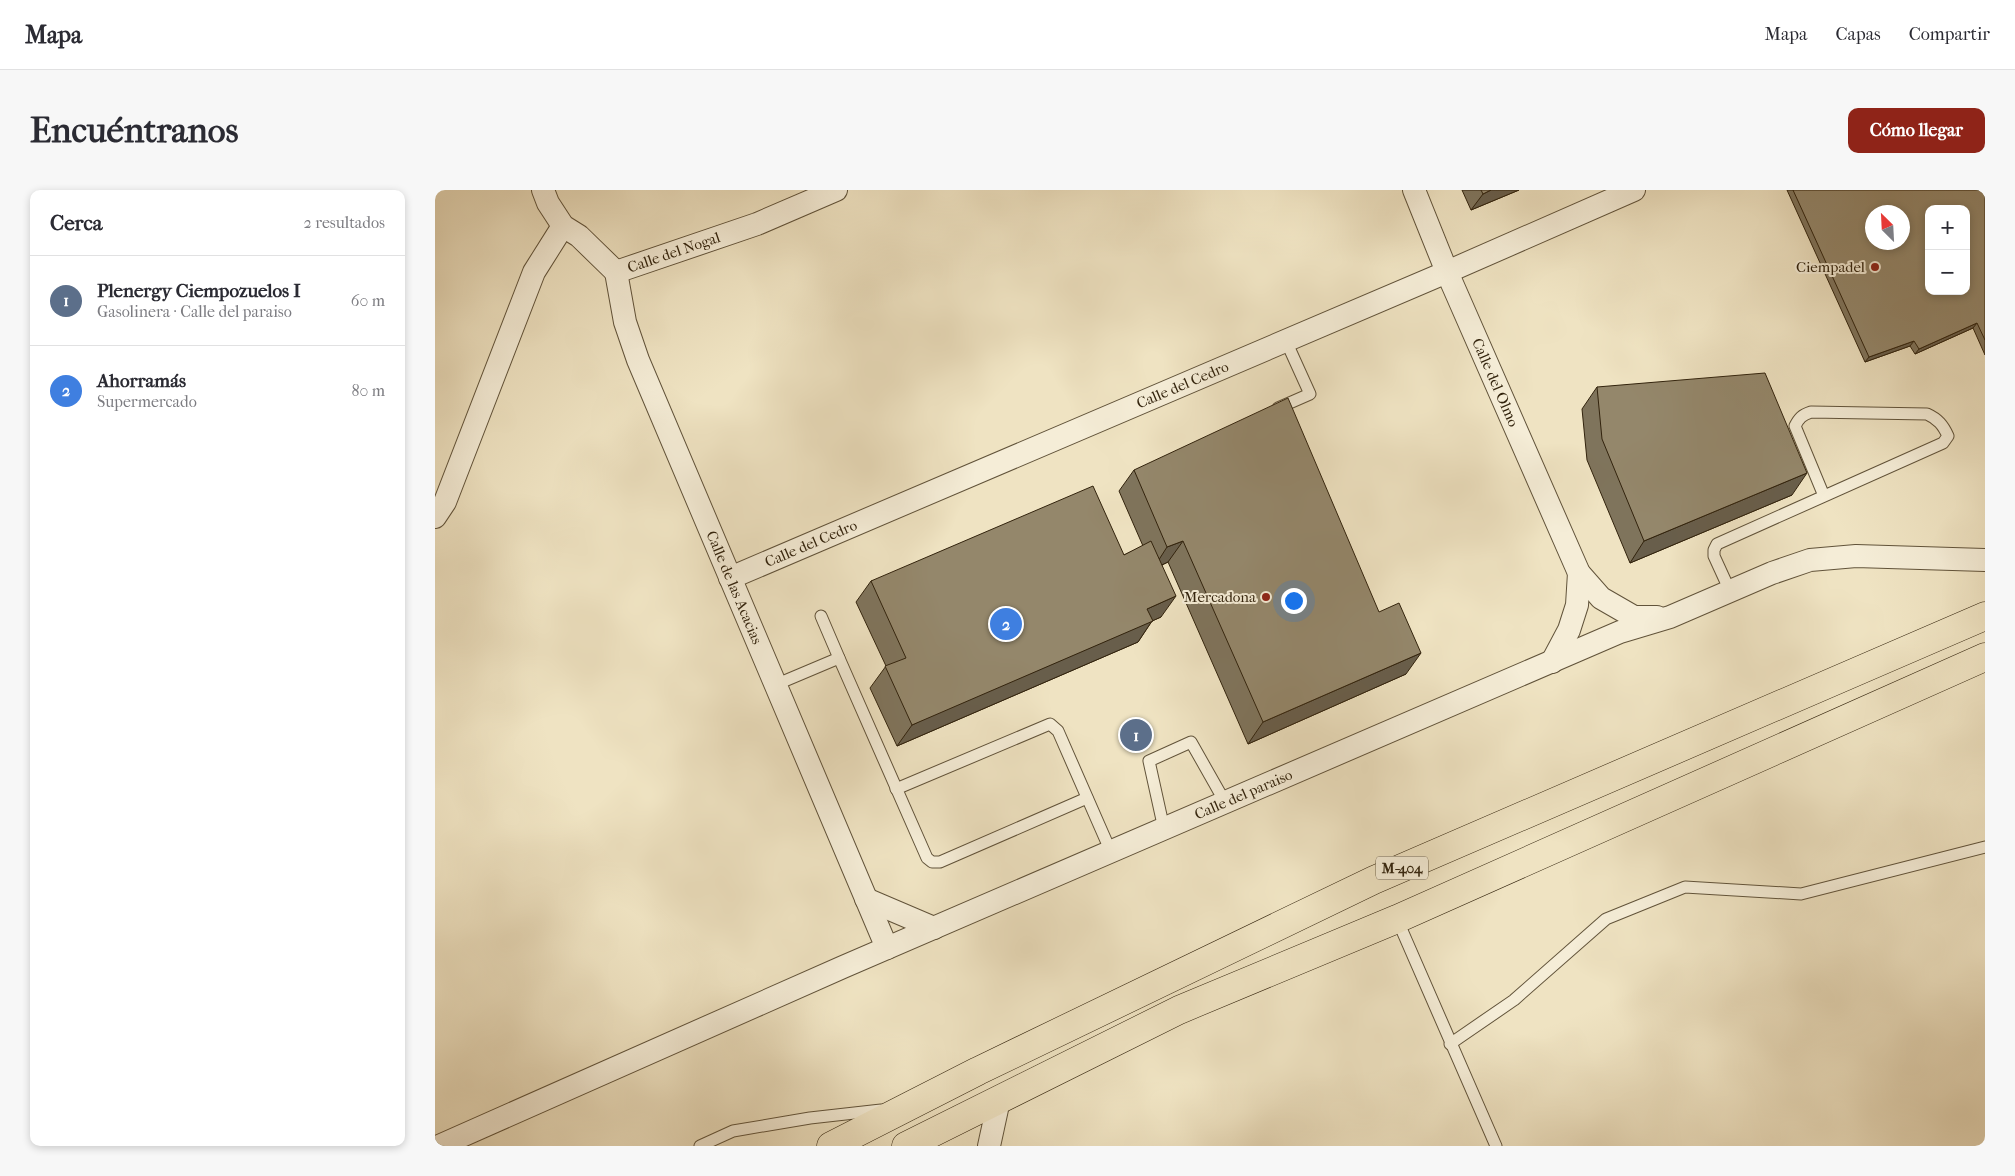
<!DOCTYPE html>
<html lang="es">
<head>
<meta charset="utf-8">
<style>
  body { margin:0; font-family:"IM FELL French Canon",serif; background:#f7f7f7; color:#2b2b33 }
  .controls { position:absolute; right:15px; top:15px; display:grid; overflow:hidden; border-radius:10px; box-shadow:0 2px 8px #0003 }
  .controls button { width:45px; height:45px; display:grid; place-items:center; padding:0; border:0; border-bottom:1px solid #e1e1e2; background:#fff; color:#2b2b33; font:25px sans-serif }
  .compass { position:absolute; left:1430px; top:15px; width:45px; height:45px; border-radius:50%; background:#fff; box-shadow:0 2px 8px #0003; rotate:336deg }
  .you { position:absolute; left:858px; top:410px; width:18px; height:18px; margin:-12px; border:4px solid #fff; border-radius:50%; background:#1a73e8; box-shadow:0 0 0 8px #1a73e833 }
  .badge { display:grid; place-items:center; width:32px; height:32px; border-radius:50%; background:#8f2418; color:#fff; font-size:16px; font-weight:700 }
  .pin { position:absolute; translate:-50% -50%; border:2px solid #fff; box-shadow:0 1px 5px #0006 }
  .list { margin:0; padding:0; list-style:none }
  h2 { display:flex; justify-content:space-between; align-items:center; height:65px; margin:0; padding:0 20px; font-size:21px }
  h2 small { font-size:16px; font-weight:400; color:#7c7c81 }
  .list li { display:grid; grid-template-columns:32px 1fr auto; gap:15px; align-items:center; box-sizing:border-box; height:90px; padding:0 20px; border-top:1px solid #e1e1e2 }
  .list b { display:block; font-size:19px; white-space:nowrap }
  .list p { margin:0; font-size:16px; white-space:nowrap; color:#7c7c81 }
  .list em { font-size:16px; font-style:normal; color:#7c7c81 }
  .map { position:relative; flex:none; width:1550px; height:956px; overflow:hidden; border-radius:10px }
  header { display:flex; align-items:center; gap:30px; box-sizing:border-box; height:70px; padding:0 25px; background:#fff; border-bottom:1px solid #e1e1e2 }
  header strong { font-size:24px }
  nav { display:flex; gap:28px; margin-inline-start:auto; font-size:18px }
  .intro { display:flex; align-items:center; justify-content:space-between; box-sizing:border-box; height:120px; padding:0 30px }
  h1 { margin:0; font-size:35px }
  .button { padding:12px 22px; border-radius:10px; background:#8f2418; color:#fff; font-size:18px; font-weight:700 }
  main { display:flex; gap:30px; padding:0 30px }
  aside { flex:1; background:#fff; border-radius:10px; box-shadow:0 2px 8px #0003 }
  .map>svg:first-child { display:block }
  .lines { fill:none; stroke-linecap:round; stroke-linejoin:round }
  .service-casing { stroke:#61533a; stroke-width:13 }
  .minor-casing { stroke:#61533a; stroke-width:24 }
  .primary-casing { stroke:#32230d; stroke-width:29 }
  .service { stroke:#f5edd7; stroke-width:11 }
  .minor { stroke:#f5edd7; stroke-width:22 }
  .primary { stroke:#efe3c2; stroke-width:28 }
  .wall { fill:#7f745c; stroke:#32230d }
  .shaded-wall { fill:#685e4b; stroke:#32230d }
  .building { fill:#94876b; stroke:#32230d; fill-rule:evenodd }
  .poi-dot { fill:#8f2418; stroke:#f5edd7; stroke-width:2 }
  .labels { text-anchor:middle; stroke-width:4; stroke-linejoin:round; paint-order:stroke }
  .shield { fill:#f5edd7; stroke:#6c604a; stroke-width:1 }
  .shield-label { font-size:14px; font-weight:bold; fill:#32230d }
  .street-label { font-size:15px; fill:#32230d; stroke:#f5edd7 }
  .poi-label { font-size:15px; fill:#32230d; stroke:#f5edd7; text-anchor:end }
</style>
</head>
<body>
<header>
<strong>Mapa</strong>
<nav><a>Mapa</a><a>Capas</a><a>Compartir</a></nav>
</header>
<div class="intro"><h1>Encuéntranos</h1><a class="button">Cómo llegar</a></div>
<main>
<aside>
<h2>Cerca<small>2 resultados</small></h2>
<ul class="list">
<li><span class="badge" style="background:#5c6f8a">1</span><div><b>Plenergy Ciempozuelos I</b><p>Gasolinera · Calle del paraiso</p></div><em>60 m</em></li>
<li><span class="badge" style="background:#3f7fe0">2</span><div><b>Ahorramás</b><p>Supermercado</p></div><em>80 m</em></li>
</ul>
</aside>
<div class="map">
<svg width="1550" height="956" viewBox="0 0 1550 956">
  <rect width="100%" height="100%" fill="#efe3c2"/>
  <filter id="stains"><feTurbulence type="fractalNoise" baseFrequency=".004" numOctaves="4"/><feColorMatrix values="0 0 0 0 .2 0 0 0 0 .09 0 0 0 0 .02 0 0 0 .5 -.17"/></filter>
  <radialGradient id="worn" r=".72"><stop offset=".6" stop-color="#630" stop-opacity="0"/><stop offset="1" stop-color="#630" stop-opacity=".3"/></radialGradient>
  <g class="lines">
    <g class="service-casing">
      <g id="service">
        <polyline points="843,218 875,204 851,151"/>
        <path d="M1295 401 1279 366V360L1282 354 1508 253 1513 246C1508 235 1503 229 1492 224L1376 222C1367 225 1364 228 1360 236L1389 306"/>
        <polyline points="386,426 404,468"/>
        <polyline points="340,495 404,468 492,668 497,672 505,672 652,608"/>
        <polyline points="461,599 615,534 623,541 676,662"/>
        <polyline points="729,639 714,571 756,552 790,612"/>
        <polyline points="962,729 1061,956"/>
        <polyline points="1015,854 1079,810 1171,729 1250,697 1366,704 1550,657"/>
        <polyline points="265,956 298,941 375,928 446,920"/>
      </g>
    </g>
    <g class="minor-casing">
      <g id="minor">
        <polyline points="108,0 113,13 128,36 144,46 181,82"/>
        <path id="s1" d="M979 0 1012 82 1144 383 1166 408 1199 427H1222"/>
        <path id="s2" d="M181 82 190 132 203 170 452 758"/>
        <path id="s3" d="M181 82 322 34 401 0"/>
        <polyline points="0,327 10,312 99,82 128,36"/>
        <path id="s4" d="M295 388 1012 82 1199 0"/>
        <polyline points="1117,472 1134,440 1142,415 1144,383"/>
        <polyline points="431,709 499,738"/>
        <path id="s5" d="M4 956 408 777 1185 442 1235 427 1337 383 1375 370 1421 366 1550 370"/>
        <polyline points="554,956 564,910"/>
      </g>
    </g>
    <g class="primary-casing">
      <g id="primary">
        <polyline points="396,956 543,881 939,690 1550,426"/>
        <polyline points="471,956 744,820 962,729 1550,467"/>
      </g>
    </g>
    <use href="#service" class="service"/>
    <use href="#minor" class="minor"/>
    <use href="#primary" class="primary"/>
  </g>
  <g class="wall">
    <polygon points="1027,0 1084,0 1036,20"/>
    <polygon points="1352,0 1550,0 1550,165 1538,138 1480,164 1475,156 1430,172"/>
    <polygon points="1162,197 1357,305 1195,373 1152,270 1147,219"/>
    <polygon points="699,280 971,484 813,554 733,372 727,375 726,427 717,431 703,452 462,556 435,498 451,476 421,412 436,391 689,365 708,356 684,301"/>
  </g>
  <g class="shaded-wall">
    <polygon points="1056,0 1084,0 1036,20 1048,4"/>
    <polygon points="1542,133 1538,138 1480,164 1484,159"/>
    <polygon points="1479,151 1475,156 1430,172 1434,167"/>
    <polygon points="1372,283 1357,305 1195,373 1209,351"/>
    <polygon points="748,351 733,372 718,379 732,357"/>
    <polygon points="741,406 726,427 717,431 703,452 462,556 477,535 712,419"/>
    <polygon points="986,463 971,484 813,554 828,532"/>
  </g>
  <g class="building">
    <polygon points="1046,0 1056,0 1048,4"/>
    <path d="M1358 0H1550V150L1542 133 1484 159 1479 151 1434 167ZM1494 19H1531V101H1494ZM1438 22H1468V52H1438Z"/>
    <polygon points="1330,183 1372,283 1209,351 1167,249 1162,197"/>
    <polygon points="853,208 944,422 964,413 986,463 828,532 748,351 732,357 699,280"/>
    <polygon points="658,296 689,365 716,351 741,406 712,419 718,431 477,535 450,476 471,468 436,391"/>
  </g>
  <g class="poi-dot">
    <circle cx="1440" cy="77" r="5"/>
    <circle cx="831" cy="407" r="5"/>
  </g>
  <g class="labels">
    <rect class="shield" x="941" y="666.5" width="52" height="23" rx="4"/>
    <g class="shield-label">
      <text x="967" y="683">M-404</text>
    </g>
    <g class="street-label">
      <text dy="5" stroke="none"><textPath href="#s3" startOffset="61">Calle del Nogal</textPath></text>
      <text dy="5" stroke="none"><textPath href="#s1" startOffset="209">Calle del Olmo</textPath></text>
      <text dy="5" stroke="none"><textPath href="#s4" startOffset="492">Calle del Cedro</textPath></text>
      <text dy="5" stroke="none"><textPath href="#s4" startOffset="88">Calle del Cedro</textPath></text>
      <text dy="5" stroke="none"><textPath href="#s2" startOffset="338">Calle de las Acacias</textPath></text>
      <text dy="5" stroke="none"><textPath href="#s5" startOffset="878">Calle del paraiso</textPath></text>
    </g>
    <g class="poi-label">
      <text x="1430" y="82">Ciempadel</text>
      <text x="821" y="412">Mercadona</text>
    </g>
  </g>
  <rect width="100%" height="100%" filter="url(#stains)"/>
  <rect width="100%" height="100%" fill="url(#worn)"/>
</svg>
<div class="controls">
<button>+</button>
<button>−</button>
</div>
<svg class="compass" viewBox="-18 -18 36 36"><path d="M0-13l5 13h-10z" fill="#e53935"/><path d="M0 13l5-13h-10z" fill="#7c7c81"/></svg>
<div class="you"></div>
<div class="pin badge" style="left:701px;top:545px;background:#5c6f8a">1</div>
<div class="pin badge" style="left:571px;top:434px;background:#3f7fe0">2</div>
</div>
</main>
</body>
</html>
